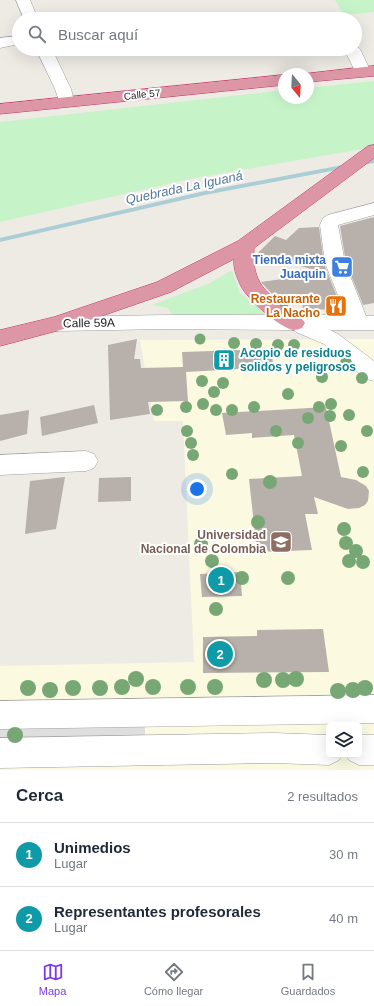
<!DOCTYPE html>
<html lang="es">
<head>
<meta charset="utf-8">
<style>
  body { margin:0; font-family:Arial,sans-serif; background:#f6f6f7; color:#1f2937 }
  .controls { position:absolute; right:12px; bottom:12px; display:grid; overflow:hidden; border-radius:6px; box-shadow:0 4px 16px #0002 }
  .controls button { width:36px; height:36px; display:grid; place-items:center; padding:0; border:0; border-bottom:1px solid #e0e1e3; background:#fff; color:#1f2937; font:20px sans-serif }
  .compass { position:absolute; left:278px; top:68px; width:36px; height:36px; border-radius:50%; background:#fff; box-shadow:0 4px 16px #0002; rotate:162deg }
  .you { position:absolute; left:197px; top:489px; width:14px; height:14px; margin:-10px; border:3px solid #fff; border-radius:50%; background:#1a73e8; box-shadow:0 0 0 6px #1a73e833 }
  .badge { display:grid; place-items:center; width:26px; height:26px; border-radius:50%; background:#7c3aed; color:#fff; font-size:13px; font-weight:700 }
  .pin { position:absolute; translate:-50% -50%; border:2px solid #fff; box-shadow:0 1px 4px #0006 }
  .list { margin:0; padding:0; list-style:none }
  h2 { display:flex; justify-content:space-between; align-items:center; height:52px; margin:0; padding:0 16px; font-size:17px }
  h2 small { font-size:13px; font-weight:400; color:#747a83 }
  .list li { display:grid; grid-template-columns:26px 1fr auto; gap:12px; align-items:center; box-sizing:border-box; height:64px; padding:0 16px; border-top:1px solid #e0e1e3 }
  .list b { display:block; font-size:15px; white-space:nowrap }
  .list p { margin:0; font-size:13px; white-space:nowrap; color:#747a83 }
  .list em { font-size:13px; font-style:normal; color:#747a83 }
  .icon { flex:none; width:22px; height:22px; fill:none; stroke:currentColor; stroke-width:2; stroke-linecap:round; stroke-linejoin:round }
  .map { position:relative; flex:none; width:374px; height:770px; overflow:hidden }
  .search { position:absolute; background:#fff; box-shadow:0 4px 16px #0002; left:12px; right:12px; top:12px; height:44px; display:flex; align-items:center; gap:10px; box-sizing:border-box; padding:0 14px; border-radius:22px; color:#747a83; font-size:15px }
  .sheet { height:180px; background:#fff }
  nav { display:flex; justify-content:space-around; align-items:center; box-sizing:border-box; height:56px; border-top:1px solid #e0e1e3; background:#fff; font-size:11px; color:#747a83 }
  nav a { display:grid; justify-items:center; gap:2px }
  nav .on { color:#7c3aed }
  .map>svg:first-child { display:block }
  .education { fill:#fbfae1; fill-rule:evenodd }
  .park { fill:#c7f3c9 }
  .parking { fill:#dedede }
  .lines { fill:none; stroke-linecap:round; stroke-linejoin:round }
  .stream { fill:#abced6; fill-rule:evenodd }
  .building { fill:#b7b0ab }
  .minor-casing { stroke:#9f9f9f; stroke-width:1 }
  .highway-casing { stroke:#c5396f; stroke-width:1 }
  .minor { fill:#fff; fill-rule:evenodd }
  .highway { fill:#dc96a6; fill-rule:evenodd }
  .tree { fill:#78a776 }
  .labels { text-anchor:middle; stroke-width:4; stroke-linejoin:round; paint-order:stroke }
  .far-street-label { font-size:10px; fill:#1e1e1e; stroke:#fff }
  .shop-label { font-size:12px; font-weight:bold; fill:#366cbe; stroke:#fff; text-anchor:end }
  .food-label { font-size:12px; font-weight:bold; fill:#c56008; stroke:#fff; text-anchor:end }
  .street-label { font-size:12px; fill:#1e1e1e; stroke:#fff }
  .culture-label { font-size:12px; font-weight:bold; fill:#0d838f; stroke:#fff; text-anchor:start }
  .education-label { font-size:12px; font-weight:bold; fill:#785e54; stroke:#fff; text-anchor:end }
  .water-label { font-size:13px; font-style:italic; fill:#537a9c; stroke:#fff }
</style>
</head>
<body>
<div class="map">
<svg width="374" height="770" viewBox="0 0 374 770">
  <rect width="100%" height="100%" fill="#eeebe5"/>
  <path class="education" d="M374 339V770H0V666L194 662 183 421H154L140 340ZM329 725H359V755H329Z"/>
  <g class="park">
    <polygon points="335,0 374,0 374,12 344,15"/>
    <polygon points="374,81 374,147 195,178 0,222 0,122 284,90 284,98 308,98 308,88"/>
    <polygon points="232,270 240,293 266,314 173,317 168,308 152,305 210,283"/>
  </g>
  <polygon class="parking" points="145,724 145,738 0,740 0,727"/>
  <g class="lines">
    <polygon class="stream" points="374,159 374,163 205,195 0,242 0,238 205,191"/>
  </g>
  <g class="building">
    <polygon points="374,217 374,303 363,305 346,263 340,226"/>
    <polygon points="319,227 324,264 342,309 304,310 301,301 285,302 272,294 261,282 324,273 258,253 275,236 286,240 299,228"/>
    <polygon points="137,339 134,359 140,359 141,368 183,367 182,352 272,349 273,367 186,372 188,401 148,402 150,414 110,420 108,345"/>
    <polygon points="94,405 98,423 42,436 40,417"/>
    <polygon points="326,407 341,477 356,480 366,486 369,491 368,501 365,505 359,508 348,509 314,497 318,514 305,514 312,550 257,552 249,479 302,476 294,435 252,438 252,433 226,435 222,413"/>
    <polygon points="29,410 27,434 0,441 0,415"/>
    <polygon points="65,477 56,529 25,534 30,481"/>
    <polygon points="131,477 131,501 98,502 99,478"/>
    <polygon points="240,572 242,596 202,597 200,574"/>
    <polygon points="323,629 329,672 203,673 203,637 257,636 257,630"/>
  </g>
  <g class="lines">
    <g class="minor-casing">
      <g id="minor">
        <polygon points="16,0 30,0 38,19 24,19"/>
        <polygon points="19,36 19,44 0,48 0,38"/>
        <polygon points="355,45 360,49 371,72 369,75 363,77 357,75 344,49 355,49"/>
        <polygon points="36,49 52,49 71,89 74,101 72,104 66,106 60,104 55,89"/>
        <polygon points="374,203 374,215 338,225 345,263 366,316 374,316 374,330 330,330 338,334 374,361 374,381 366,379 324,344 296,332 294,330 166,329 57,331 50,329 47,324 50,319 57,317 166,315 346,315 325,263 320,225 323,218 328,215"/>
        <polygon points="86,451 94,454 98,461 94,468 86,471 0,475 0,455"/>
        <polygon points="374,695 374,723 0,729 0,701"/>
        <polygon points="274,733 329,735 329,755 342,755 339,760 329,765 274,763 0,768 0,738"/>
        <polygon points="359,735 374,735 374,765 359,765 349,760 346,755 359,755"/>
      </g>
    </g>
    <g class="highway-casing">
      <g id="highway">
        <polygon points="374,66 374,76 308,82 308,74 302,74"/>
        <polygon points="284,75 284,85 0,114 0,104"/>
        <path d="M374 145V158L254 248C252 278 261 290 286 307 293 312 301 316 305 323L302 328C299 329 296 330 293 330 279 327 247 299 241 286 237 278 233 268 234 259L171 292 64 329 0 346V330L54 317 157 282 238 241 368 146Z"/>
      </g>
    </g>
    <use href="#minor" class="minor"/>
    <use href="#highway" class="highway"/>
  </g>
  <g class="tree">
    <circle cx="284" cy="302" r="5.5"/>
    <circle cx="200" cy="339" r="5.5"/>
    <circle cx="234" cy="343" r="6"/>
    <circle cx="256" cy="344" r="6"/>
    <circle cx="278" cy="345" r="6"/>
    <circle cx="294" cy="345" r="6"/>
    <circle cx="346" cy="363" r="6"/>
    <circle cx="322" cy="377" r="6"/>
    <circle cx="362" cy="378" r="6"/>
    <circle cx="202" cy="381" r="6"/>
    <circle cx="223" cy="383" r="6"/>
    <circle cx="214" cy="392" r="6"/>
    <circle cx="288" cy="394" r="6"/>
    <circle cx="203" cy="404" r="6"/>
    <circle cx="331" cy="404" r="6"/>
    <circle cx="186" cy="407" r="6"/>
    <circle cx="254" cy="407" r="6"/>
    <circle cx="319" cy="407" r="6"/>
    <circle cx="157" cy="410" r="6"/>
    <circle cx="216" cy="410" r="6"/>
    <circle cx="232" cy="410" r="6"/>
    <circle cx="349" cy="415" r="6"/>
    <circle cx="330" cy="416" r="6"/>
    <circle cx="308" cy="418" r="6"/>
    <circle cx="187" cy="431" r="6"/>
    <circle cx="276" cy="431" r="6"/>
    <circle cx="367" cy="431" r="6"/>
    <circle cx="191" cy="443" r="6"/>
    <circle cx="298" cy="443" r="6"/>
    <circle cx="341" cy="446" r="6"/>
    <circle cx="193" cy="455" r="6"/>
    <circle cx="363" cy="472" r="6"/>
    <circle cx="232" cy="474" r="6"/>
    <circle cx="270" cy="482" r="7"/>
    <circle cx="258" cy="522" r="7"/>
    <circle cx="344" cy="529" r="7"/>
    <circle cx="346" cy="543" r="7"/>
    <circle cx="201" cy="544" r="7"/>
    <circle cx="356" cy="551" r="7"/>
    <circle cx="212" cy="561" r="7"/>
    <circle cx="349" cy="561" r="7"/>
    <circle cx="363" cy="562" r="7"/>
    <circle cx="242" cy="578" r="7"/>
    <circle cx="288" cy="578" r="7"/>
    <circle cx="216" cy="609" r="7"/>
    <circle cx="136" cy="679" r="8"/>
    <circle cx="296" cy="679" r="8"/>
    <circle cx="264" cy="680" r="8"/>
    <circle cx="283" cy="680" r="8"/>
    <circle cx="122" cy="687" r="8"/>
    <circle cx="153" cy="687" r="8"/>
    <circle cx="188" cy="687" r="8"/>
    <circle cx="215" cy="687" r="8"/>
    <circle cx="28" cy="688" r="8"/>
    <circle cx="73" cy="688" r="8"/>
    <circle cx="100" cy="688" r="8"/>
    <circle cx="365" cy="688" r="8"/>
    <circle cx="50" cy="690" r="8"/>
    <circle cx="353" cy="690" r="8"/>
    <circle cx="338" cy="691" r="8"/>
    <circle cx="15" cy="735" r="8"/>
  </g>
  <defs>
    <g id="supermarket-square" transform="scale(1.15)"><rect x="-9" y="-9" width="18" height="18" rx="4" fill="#3f7fe0" stroke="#fff"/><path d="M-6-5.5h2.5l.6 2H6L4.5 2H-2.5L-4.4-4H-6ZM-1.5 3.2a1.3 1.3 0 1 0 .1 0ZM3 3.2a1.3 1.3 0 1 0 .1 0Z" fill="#fff"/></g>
    <g id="restaurant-square" transform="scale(1.15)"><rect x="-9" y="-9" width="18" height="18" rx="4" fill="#e8710a" stroke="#fff"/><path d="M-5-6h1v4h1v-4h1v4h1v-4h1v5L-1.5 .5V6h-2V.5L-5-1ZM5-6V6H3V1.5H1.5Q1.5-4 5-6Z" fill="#fff"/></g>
    <g id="building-square" transform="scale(1.15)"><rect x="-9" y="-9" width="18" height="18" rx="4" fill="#0f9aa8" stroke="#fff"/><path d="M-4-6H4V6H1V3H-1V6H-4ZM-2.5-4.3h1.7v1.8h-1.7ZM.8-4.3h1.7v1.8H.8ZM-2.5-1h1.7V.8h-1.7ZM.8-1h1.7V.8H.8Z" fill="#fff"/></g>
    <g id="university-square" transform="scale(1.15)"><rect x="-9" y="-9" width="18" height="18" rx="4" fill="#8d6e63" stroke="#fff"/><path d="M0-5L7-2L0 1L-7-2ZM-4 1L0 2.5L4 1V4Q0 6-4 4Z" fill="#fff"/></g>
  </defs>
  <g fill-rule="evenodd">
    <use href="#supermarket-square" x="342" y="267"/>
    <use href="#restaurant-square" x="336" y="306"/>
    <use href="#building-square" x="224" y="360"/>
    <use href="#university-square" x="281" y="542"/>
  </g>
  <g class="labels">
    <g class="far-street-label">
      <text transform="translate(142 94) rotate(-6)" y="4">Calle 57</text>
    </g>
    <g class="shop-label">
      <text x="326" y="264">Tienda mixta<tspan x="326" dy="14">Juaquin</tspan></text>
    </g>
    <g class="food-label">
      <text x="320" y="303">Restaurante<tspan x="320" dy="14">La Nacho</tspan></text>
    </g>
    <g class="street-label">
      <text transform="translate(89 323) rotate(-1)" y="4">Calle 59A</text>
    </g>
    <g class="culture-label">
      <text x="240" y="357">Acopio de residuos<tspan x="240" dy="14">solidos y peligrosos</tspan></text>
    </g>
    <g class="education-label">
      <text x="266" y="539">Universidad<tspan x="266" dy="14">Nacional de Colombia</tspan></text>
    </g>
    <g class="water-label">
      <text transform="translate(184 187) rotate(-12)" y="5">Quebrada La Iguaná</text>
    </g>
  </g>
</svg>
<div class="controls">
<button><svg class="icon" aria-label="layers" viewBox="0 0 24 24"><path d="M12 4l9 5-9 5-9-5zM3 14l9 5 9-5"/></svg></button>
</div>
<svg class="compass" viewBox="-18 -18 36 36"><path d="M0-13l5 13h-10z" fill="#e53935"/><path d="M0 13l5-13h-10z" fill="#747a83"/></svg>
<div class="you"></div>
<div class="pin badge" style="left:221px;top:580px;background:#0f9aa8">1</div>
<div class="pin badge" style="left:220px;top:654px;background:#0f9aa8">2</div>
<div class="search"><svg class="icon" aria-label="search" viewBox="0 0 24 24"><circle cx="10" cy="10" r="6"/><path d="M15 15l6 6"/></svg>Buscar aquí</div>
</div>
<section class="sheet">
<h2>Cerca<small>2 resultados</small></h2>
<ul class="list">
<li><span class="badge" style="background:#0f9aa8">1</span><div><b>Unimedios</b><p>Lugar</p></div><em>30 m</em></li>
<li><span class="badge" style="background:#0f9aa8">2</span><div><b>Representantes profesorales</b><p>Lugar</p></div><em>40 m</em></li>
</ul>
</section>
<nav>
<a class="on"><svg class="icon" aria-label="map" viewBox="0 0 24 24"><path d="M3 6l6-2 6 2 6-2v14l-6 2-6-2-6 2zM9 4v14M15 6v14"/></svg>Mapa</a>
<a><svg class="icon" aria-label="directions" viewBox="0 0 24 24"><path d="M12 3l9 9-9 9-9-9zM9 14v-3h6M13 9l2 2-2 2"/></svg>Cómo llegar</a>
<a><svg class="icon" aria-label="saved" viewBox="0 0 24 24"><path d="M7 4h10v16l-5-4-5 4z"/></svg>Guardados</a>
</nav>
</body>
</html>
